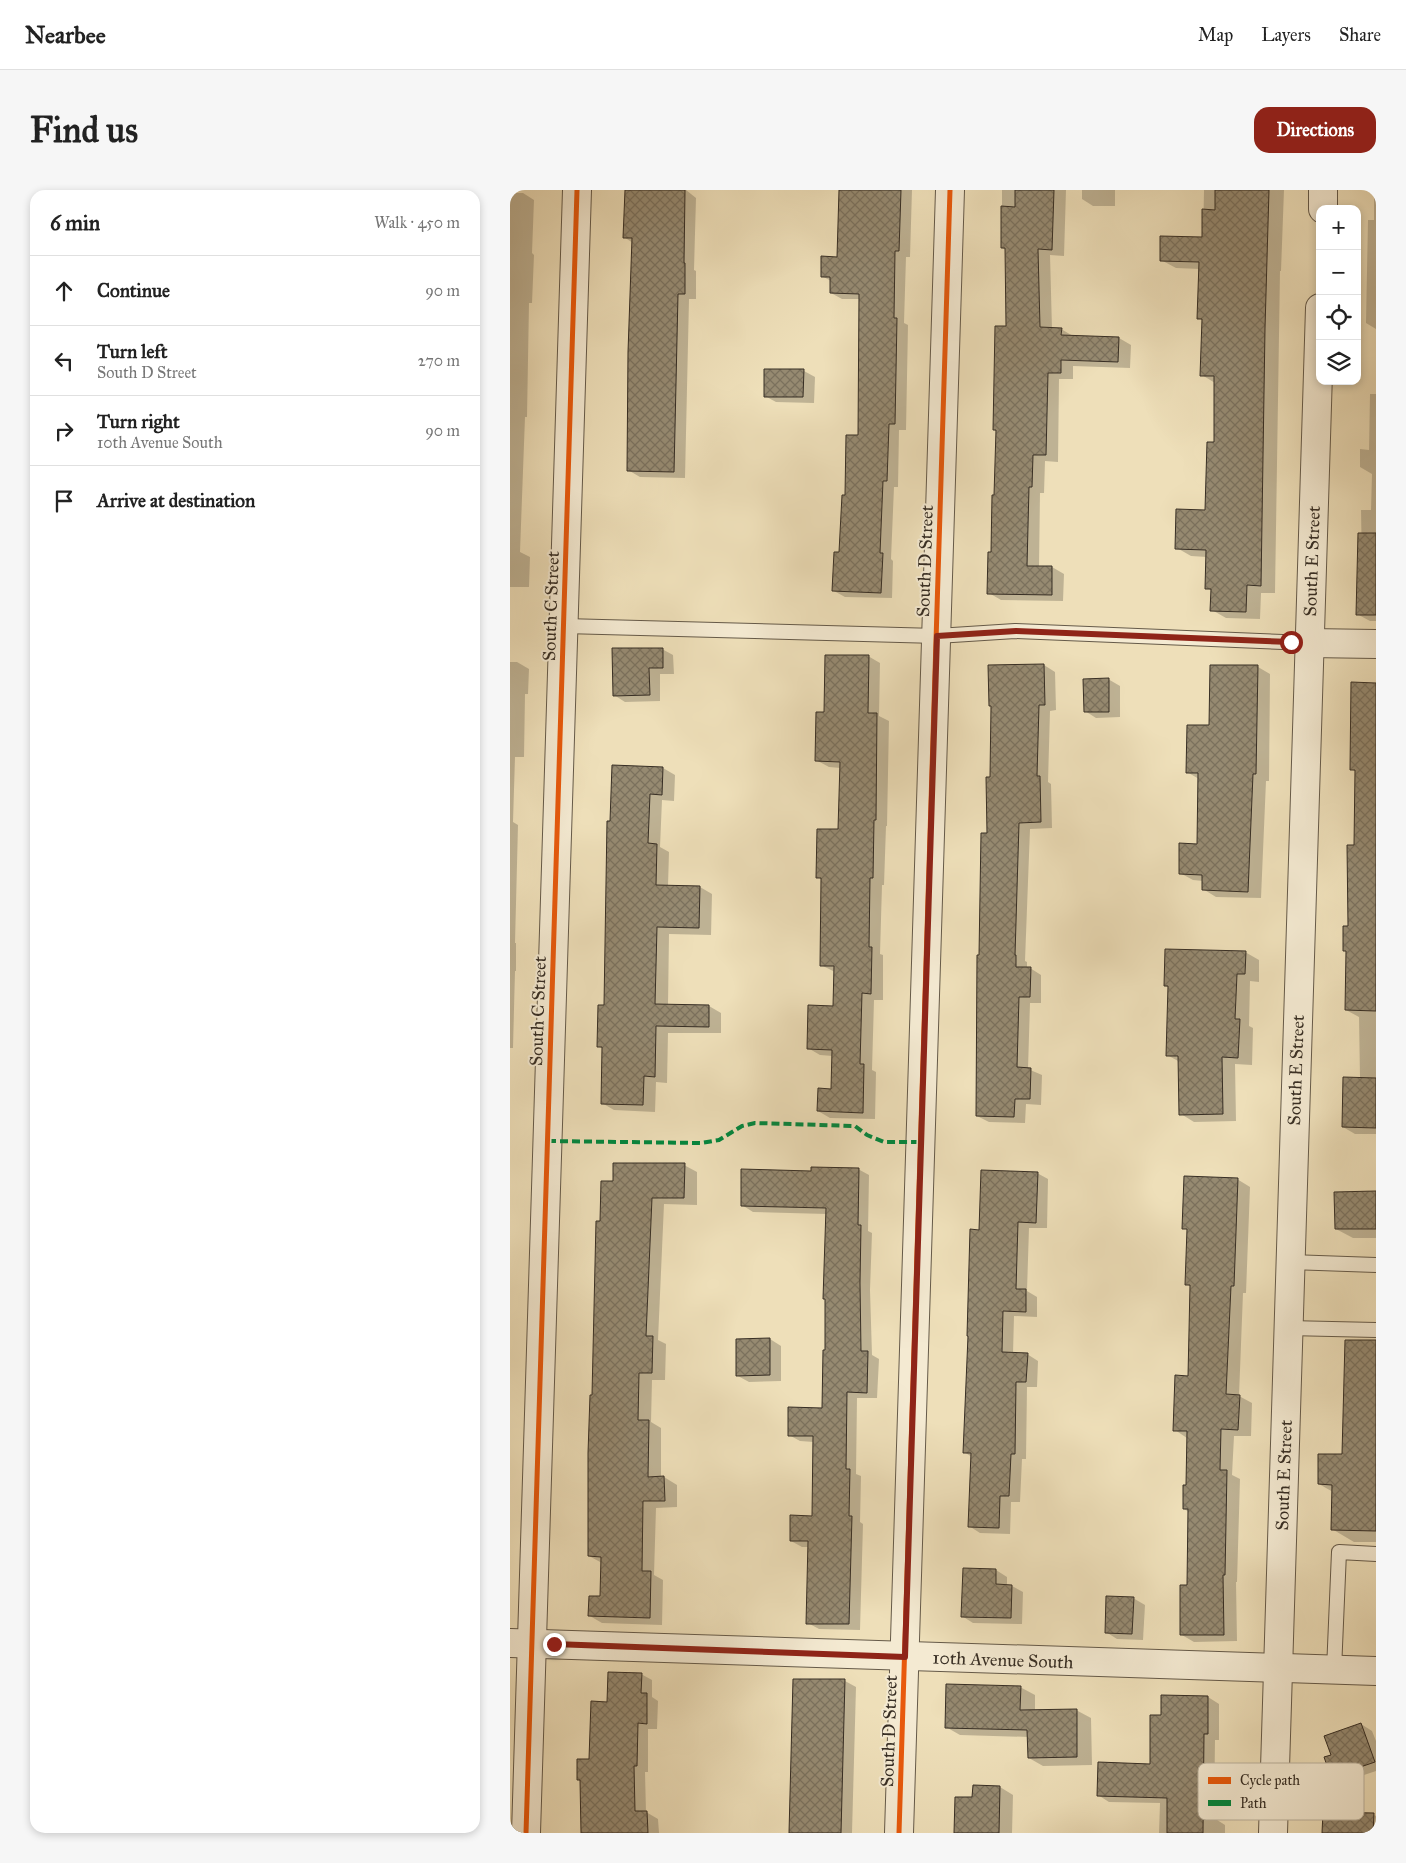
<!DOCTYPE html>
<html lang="en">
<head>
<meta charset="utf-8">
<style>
  body { margin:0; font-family:"IM FELL Great Primer",serif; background:#f6f6f6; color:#222 }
  .controls { position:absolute; right:15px; top:15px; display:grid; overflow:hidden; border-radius:10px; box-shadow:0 2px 8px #0003 }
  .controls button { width:45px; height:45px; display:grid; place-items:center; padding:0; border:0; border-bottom:1px solid #e0e0e0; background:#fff; color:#222; font:25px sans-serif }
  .stop { position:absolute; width:15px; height:15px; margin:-11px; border:4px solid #8f2418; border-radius:50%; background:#fff }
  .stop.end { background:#8f2418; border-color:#fff; box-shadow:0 1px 5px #0008 }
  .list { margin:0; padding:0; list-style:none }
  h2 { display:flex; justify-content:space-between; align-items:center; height:65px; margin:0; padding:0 20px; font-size:21px }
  h2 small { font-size:16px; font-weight:400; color:#767676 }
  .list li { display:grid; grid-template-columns:32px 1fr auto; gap:15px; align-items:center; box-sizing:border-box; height:70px; padding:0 20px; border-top:1px solid #e0e0e0 }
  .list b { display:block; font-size:19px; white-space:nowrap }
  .list p { margin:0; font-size:16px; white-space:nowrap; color:#767676 }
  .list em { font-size:16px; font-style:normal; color:#767676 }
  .icon { flex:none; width:28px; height:28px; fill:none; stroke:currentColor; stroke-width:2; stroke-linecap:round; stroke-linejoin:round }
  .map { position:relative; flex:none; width:866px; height:1643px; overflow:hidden; border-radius:15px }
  header { display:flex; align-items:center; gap:30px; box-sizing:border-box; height:70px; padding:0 25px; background:#fff; border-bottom:1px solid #e0e0e0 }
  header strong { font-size:24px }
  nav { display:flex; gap:28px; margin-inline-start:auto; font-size:18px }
  .intro { display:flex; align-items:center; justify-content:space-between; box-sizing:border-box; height:120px; padding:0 30px }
  h1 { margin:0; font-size:35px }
  .button { padding:12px 22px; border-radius:15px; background:#8f2418; color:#fff; font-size:18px; font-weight:700 }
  main { display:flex; gap:30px; padding:0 30px }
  aside { flex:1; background:#fff; border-radius:15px; box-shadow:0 2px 8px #0003 }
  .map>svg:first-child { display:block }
  .shadow { fill:#0003 }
  .building { fill:url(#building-cross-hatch); stroke:#372e24 }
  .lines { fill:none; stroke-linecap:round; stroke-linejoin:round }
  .lane-casing { stroke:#655a49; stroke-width:16 }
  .street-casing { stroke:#655a49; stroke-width:30 }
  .lane { stroke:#f4ead2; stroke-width:14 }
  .street { stroke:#f4ead2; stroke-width:28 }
  .quiet { stroke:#00873e; stroke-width:4; stroke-dasharray:8 4; stroke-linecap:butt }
  .cycleway-casing { stroke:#f4ead2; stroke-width:8 }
  .cycleway { stroke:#e8590c; stroke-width:5 }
  .route { stroke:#8f2418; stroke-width:6 }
  .labels { text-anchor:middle; stroke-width:4; stroke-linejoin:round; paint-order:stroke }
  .street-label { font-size:18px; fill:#372e24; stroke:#f4ead2 }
  .key { fill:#f4ead2; stroke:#bbb29e; stroke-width:1 }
  .key-label { font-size:14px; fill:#372e24 }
</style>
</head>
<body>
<header>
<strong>Nearbee</strong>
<nav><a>Map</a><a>Layers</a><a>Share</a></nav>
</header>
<div class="intro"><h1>Find us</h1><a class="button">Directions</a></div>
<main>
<aside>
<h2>6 min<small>Walk · 450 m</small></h2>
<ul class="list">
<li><svg class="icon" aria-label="ahead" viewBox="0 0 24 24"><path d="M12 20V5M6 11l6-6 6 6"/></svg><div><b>Continue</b></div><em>90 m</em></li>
<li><svg class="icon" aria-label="left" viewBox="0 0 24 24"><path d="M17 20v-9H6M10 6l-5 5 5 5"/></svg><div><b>Turn left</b><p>South D Street</p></div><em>270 m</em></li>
<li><svg class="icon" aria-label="right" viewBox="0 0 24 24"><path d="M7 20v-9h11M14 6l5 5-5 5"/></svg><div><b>Turn right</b><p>10th Avenue South</p></div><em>90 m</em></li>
<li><svg class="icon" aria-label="arrive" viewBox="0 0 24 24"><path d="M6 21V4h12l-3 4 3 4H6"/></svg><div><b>Arrive at destination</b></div></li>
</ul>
</aside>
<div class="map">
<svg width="866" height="1643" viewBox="0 0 866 1643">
  <defs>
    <pattern id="building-cross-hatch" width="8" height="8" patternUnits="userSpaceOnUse" patternTransform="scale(1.25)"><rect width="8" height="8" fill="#968a71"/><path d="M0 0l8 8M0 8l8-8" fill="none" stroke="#7b715d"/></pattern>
  </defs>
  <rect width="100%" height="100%" fill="#eedfb9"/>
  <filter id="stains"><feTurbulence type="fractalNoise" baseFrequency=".004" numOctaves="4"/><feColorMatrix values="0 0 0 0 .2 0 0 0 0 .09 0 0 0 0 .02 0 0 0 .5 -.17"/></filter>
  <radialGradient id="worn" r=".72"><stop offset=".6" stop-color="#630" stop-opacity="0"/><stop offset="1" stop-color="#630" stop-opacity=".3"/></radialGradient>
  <g class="shadow">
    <polygon points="116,0 176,0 186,8 184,80 186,81 186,109 179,109 175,288 130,287 118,280 123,53 114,47"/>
    <polygon points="330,0 402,0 400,67 396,67 394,133 398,135 396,240 389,240 388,297 384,297 381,369 383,371 382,408 335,407 324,401 330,363 336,306 349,246 350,109 332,109 321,103 321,91 312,86 328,68"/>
    <polygon points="492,0 556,0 554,66 540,65 542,139 551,139 563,146 609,148 621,155 620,178 563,176 563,189 549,189 548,272 535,271 534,303 530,303 529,377 542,377 554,384 553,411 491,410 479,403 487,242 484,240 497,138 496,60 492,58"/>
    <polygon points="572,0 605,0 605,16 583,16 572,9"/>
    <polygon points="648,0 774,0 771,81 770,81 765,403 751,403 750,429 716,428 702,420 702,401 697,398 697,367 681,366 667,358 696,321 705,253 705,193 692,185 693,131 689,128 690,79 666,78 651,70 693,49 694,0"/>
    <polygon points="864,0 866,0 866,139 856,133 858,30 864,30"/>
    <polygon points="0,3 13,3 24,10 22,63 24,65 22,113 19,113 17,227 15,227 10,362 20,367 19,397 0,397"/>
    <polygon points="294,181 305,187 304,213 266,212 255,206"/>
    <polygon points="860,204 866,204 866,431 860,431 847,424 852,377 851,320 861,320 862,284 850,277 850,259 859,260"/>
    <polygon points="152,459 163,465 164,484 150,484 150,511 115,512 104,505"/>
    <polygon points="358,466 370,473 369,526 379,531 377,636 376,636 374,695 372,695 370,764 373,765 373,810 364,810 362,880 366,882 365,929 320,928 308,921 322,900 323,866 310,865 298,858 325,817 325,782 311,775 312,690 308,687 329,640 331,578 319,577 306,570 315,523"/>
    <polygon points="0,472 7,472 19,479 18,504 15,504 14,567 5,567 3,632 8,635 5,753 6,753 6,781 5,781 3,858 0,858"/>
    <polygon points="534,475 545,482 546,520 540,521 538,592 541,594 542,638 520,639 515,771 517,772 517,778 520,778 531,785 531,813 520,813 518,879 532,885 531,915 516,914 515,933 479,932 467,926 470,766 481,588"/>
    <polygon points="748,477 760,484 759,591 756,591 751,708 706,707 693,699 693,691 683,690 670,683 688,655 689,589 677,582 700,536"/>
    <polygon points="598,489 610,496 610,527 586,528 575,521"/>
    <polygon points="866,494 866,944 845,944 833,937 850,888 849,827 836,820 838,762 834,760 839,737 845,657 846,582 841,579"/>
    <polygon points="103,576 153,578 165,585 164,611 152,610 150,657 159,662 158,696 190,697 202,704 201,745 159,744 158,815 199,816 211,823 211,843 158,843 157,893 146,892 145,922 104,920 92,913 93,859 88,856 95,816"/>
    <polygon points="735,762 749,770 749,792 740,791 739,836 743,838 742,875 725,874 726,931 684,932 671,924 670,872 657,865 659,798 655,796"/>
    <polygon points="174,975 187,982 187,1015 154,1014 148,1150 156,1154 155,1190 142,1190 141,1232 151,1238 151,1288 154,1287 167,1295 167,1317 146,1318 144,1385 153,1390 152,1435 92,1433 80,1426 91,1408 92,1373 79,1366 84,1206 92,1032 104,992"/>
    <polygon points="348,979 359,985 358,1041 362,1043 360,1100 362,1165 369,1169 367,1208 347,1208 346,1284 351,1286 350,1332 353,1334 350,1440 309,1439 298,1433 299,1357 292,1357 281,1351 304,1327 304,1252 290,1251 279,1245 313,1219 317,1161 317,1024 243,1022 232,1015 302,982"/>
    <polygon points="527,983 538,989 537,1038 519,1038 517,1101 527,1107 527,1127 504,1126 503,1164 517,1164 528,1171 527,1197 517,1197 516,1269 512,1269 510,1312 501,1312 500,1344 470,1343 459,1336 462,1267 454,1262 470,1041"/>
    <polygon points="727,989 740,997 736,1103 733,1103 729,1206 742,1213 741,1246 724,1246 722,1285 730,1289 727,1392 726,1392 727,1451 684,1452 672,1445 678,1397 679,1322 674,1319 677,1296 677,1248 665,1240 679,1187 681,1097 676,1094 678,1040 673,1038"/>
    <polygon points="866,1003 866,1048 843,1048 826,1039"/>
    <polygon points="260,1149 271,1156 271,1191 239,1192 228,1186"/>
    <polygon points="866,1152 866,1352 844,1352 822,1339 823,1302 809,1294 833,1266"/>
    <polygon points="486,1380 497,1387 497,1396 502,1396 513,1402 512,1434 463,1433 452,1426"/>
    <polygon points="623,1408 635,1415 633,1450 607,1449 596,1442"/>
    <polygon points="131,1484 142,1490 142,1507 148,1511 147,1539 138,1539 138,1582 135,1582 136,1622 148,1629 149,1643 72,1643 71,1591 68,1590 80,1570 99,1513"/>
    <polygon points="284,1490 335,1491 346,1497 342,1643 280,1643"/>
    <polygon points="510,1497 525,1505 525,1521 566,1520 581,1528 582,1575 533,1576 519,1568 519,1547 450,1545 436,1537"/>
    <polygon points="652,1506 698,1507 709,1514 709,1550 705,1550 704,1628 715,1635 715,1643 649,1643 650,1613 599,1612 588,1605 641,1575 652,1527"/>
    <polygon points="851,1534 862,1541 866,1551 866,1581 833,1592 822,1586 822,1566"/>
    <polygon points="490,1597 503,1605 502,1643 445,1643"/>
    <polygon points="864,1625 866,1626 866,1643 814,1643"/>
  </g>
  <g class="building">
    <polygon points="115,0 175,0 174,73 175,73 175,104 168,104 164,282 117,281 118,162 122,48 113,48"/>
    <polygon points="329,0 391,0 389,61 385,61 384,128 387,128 385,234 379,234 377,291 373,291 370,363 373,363 371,403 322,401 324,362 329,362 332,305 335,305 336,245 348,245 349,104 320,103 320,87 311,87 311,66 327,67"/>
    <polygon points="505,0 544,0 542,60 528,59 530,137 552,138 551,145 609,147 608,172 551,170 551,183 538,183 536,265 523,265 522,297 519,297 517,376 542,376 542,405 477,404 478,362 481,362 482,305 484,305 486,240 483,240 485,136 496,136 495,58 491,58 491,16 505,17"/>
    <polygon points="705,0 759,0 755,138 751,396 737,395 736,422 700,421 701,399 695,399 696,360 665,359 666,319 695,320 697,252 704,252 704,186 690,186 692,129 687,129 689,72 650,71 650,46 692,47 692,19 705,20"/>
    <polygon points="254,179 294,179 293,207 254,207"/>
    <polygon points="848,343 866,343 866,425 846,425"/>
    <polygon points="102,458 153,458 153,478 139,478 140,505 103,506"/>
    <polygon points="315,465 359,465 358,523 367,523 366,630 364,630 363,688 360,688 359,757 362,757 361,804 352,803 350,874 354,874 353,923 307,921 308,898 321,899 322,860 297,859 298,815 323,816 324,776 310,776 311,688 306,688 307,639 328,639 330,572 305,571 306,522 314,522"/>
    <polygon points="534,474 535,515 529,515 527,586 530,586 531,632 509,633 505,765 506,765 506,777 521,777 520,807 509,807 507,877 521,878 520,909 505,909 504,927 466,926 467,765 469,765 471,643 477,643 476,587 480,587 481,516 479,516 478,475"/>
    <polygon points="700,475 748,475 746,584 743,584 738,702 692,700 692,685 669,684 669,653 687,654 688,583 676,583 677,535 699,535"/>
    <polygon points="599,488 599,522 574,522 573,489"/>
    <polygon points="841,492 866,493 866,821 835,820 836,761 833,761 833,736 838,736 837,655 844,655 845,580 840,580"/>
    <polygon points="102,575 153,577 152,605 140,604 138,653 147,654 146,695 190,696 189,738 147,737 145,814 199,815 199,837 146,836 145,887 134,886 133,915 91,914 92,857 87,857 88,815 94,815 97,631 100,631"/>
    <polygon points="655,759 736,761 735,784 727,784 725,829 730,829 728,868 712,867 713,924 669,925 668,866 656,866 658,796 654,796"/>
    <polygon points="833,887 866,888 866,938 832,937"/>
    <polygon points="103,973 175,973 174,1008 142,1008 136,1146 143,1146 142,1183 129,1183 128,1230 139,1230 138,1287 154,1286 155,1311 133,1311 132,1381 141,1381 140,1428 78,1426 79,1406 90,1406 91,1367 78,1366 78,1263 80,1205 82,1205 86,1031 90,1031 91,991 103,991"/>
    <polygon points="301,977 349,978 348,1035 351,1035 350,1093 351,1161 358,1161 357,1203 337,1202 336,1279 340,1279 339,1326 342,1326 339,1434 296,1434 298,1351 280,1351 280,1325 302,1326 303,1246 278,1246 278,1217 312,1218 313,1160 315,1160 315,1109 313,1109 316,1018 231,1016 231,979 301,981"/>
    <polygon points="471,980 528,982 526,1033 508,1032 506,1099 516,1099 516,1122 493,1121 492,1162 518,1163 516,1192 506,1192 505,1264 501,1264 499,1306 490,1306 489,1338 458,1337 461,1263 453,1263 458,1146 457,1146 460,1039 469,1040"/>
    <polygon points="674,986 728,988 724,1096 721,1096 716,1204 730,1205 728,1240 711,1239 710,1280 717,1280 715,1385 713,1385 714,1445 670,1445 670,1395 677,1395 678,1319 673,1319 673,1295 676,1295 677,1241 663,1241 665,1185 678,1186 680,1095 675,1095 677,1039 672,1039"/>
    <polygon points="866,1001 866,1039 825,1039 824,1002"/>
    <polygon points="260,1148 260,1185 226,1186 226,1149"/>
    <polygon points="835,1150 866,1150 866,1341 821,1340 822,1295 808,1294 808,1264 832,1264"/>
    <polygon points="453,1378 486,1379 486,1394 502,1395 501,1428 451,1427"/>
    <polygon points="596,1406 624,1407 622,1444 595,1443"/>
    <polygon points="98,1482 132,1483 131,1503 137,1503 137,1534 128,1533 127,1576 124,1576 125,1621 137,1621 138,1643 71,1643 70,1590 67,1590 67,1569 79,1569 81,1511 97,1512"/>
    <polygon points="283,1489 335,1489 331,1643 279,1643"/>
    <polygon points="436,1494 511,1496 510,1520 567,1519 567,1567 518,1568 517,1540 435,1538"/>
    <polygon points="651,1505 698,1506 698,1544 694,1544 693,1643 657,1643 657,1608 587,1606 588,1572 640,1574 640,1525 651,1525"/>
    <polygon points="851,1533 865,1572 821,1587 814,1567 821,1565 814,1546"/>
    <polygon points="463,1595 490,1596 489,1643 444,1643 445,1607 462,1607"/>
    <polygon points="813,1622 864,1623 863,1643 812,1643"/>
  </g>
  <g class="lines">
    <g class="lane-casing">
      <g id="lane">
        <polyline points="54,436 427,446 505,441 799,453"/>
        <polyline points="780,1072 866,1075"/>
        <polyline points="778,1138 866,1140"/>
        <polyline points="824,1480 829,1362 866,1364"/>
      </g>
    </g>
    <g class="street-casing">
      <g id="street">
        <polyline points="813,19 813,0"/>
        <polyline points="799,453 866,454"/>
        <polyline points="0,1453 866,1481"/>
        <polyline points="16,1643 67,0"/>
        <polyline points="389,1643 440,0"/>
        <polyline points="763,1643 810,118"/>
      </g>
    </g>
    <use href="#lane" class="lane"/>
    <use href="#street" class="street"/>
    <polyline class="quiet" points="38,951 191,953 209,950 232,936 245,933 345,936 357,945 374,952 412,952"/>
    <g class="cycleway-casing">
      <g id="cycleway">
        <polyline points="16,1643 67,0"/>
        <polyline points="389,1643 440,0"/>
      </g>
    </g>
    <use href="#cycleway" class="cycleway"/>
  </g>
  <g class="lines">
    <polyline class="route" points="44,1454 395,1467 427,446 506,441 781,452"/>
  </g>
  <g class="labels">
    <g class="street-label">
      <text transform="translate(415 371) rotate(-88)" y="6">South D Street</text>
      <text transform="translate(802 371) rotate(-88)" y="6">South E Street</text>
      <text transform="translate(41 416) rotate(-88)" y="6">South C Street</text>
      <text transform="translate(28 821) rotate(-88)" y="6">South C Street</text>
      <text transform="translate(786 880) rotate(-88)" y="6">South E Street</text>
      <text transform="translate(774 1285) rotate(-88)" y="6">South E Street</text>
      <text transform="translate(493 1470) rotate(2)" y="6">10th Avenue South</text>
      <text transform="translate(379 1541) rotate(-88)" y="6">South D Street</text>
    </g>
  </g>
  <rect x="688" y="1573" width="166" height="57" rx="8" class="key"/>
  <rect x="698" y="1587" width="23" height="7" fill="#e8590c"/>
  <rect x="698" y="1610" width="23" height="6" fill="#00873e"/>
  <g class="key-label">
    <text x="730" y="1595">Cycle path</text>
    <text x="730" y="1618">Path</text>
  </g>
  <rect width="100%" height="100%" filter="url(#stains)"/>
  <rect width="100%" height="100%" fill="url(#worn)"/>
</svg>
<div class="controls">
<button>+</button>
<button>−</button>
<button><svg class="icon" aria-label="locate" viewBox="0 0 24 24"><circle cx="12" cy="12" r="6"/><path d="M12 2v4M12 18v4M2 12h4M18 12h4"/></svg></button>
<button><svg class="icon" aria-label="layers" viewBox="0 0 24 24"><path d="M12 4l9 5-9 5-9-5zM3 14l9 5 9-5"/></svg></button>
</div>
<div class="stop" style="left:781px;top:452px"></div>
<div class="stop end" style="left:44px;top:1454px"></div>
</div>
</main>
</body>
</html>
